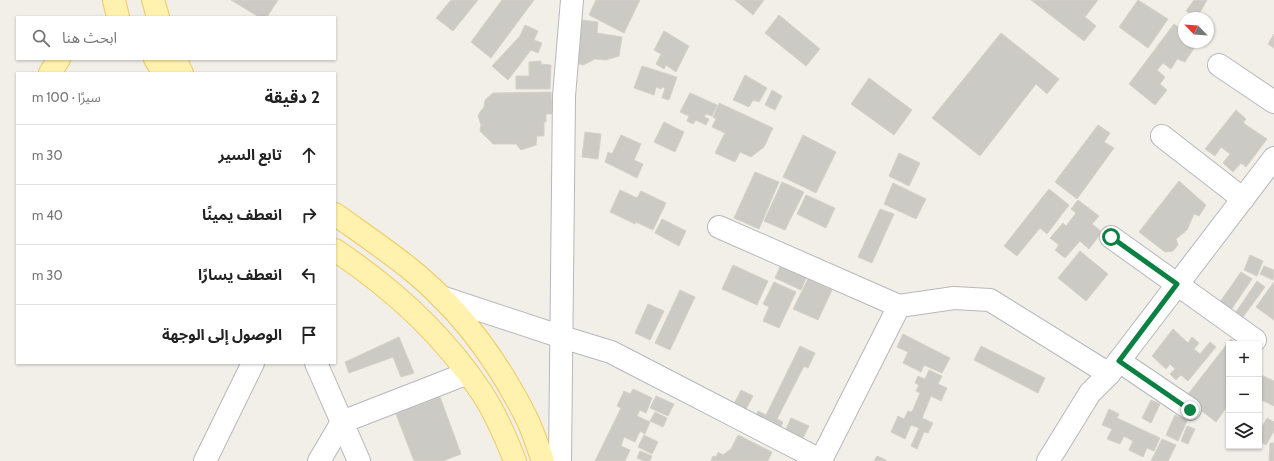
<!DOCTYPE html>
<html lang="ar">
<head>
<meta charset="utf-8">
<style>
  body { margin:0; font-family:Cabin,"Noto Sans Arabic",sans-serif; background:#f6f6f6; color:#222; direction:rtl }
  .controls { position:absolute; right:12px; bottom:12px; display:grid; overflow:hidden; border-radius:0px; box-shadow:0 1px 3px #0004 }
  .controls button { width:36px; height:36px; display:grid; place-items:center; padding:0; border:0; border-bottom:1px solid #e0e0e0; background:#fff; color:#222; font:20px sans-serif }
  .compass { position:absolute; left:1178px; top:12px; width:36px; height:36px; border-radius:50%; background:#fff; box-shadow:0 1px 3px #0004; rotate:295deg }
  .stop { position:absolute; width:12px; height:12px; margin:-9px; border:3px solid #0b8043; border-radius:50%; background:#fff }
  .stop.end { background:#0b8043; border-color:#fff; box-shadow:0 1px 4px #0008 }
  .list { margin:0; padding:0; list-style:none }
  h2 { display:flex; justify-content:space-between; align-items:center; height:52px; margin:0; padding:0 16px; font-size:17px }
  h2 small { font-size:13px; font-weight:400; color:#767676 }
  .list li { display:grid; grid-template-columns:26px 1fr auto; gap:12px; align-items:center; box-sizing:border-box; height:60px; padding:0 16px; border-top:1px solid #e0e0e0 }
  .list b { display:block; font-size:15px; white-space:nowrap }
  .list em { font-size:13px; font-style:normal; color:#767676 }
  .icon { flex:none; width:22px; height:22px; fill:none; stroke:currentColor; stroke-width:2; stroke-linecap:round; stroke-linejoin:round }
  .map { position:relative; flex:none; width:1274px; height:461px; overflow:hidden; direction:ltr }
  .search { position:absolute; background:#fff; box-shadow:0 1px 3px #0004; left:16px; top:16px; width:320px; height:44px; display:flex; align-items:center; gap:10px; box-sizing:border-box; padding:0 14px; border-radius:0px; color:#767676; font-size:15px }
  .panel { position:absolute; background:#fff; box-shadow:0 1px 3px #0004; left:16px; top:72px; width:320px; height:292px; border-radius:0px; direction:rtl }
  .map>svg:first-child { display:block }
  .building { fill:#cccac5; stroke:#d6d1c6 }
  .lines { fill:none; stroke-linecap:round; stroke-linejoin:round }
  .minor-casing { stroke:#b5b8bc; stroke-width:24 }
  .major-casing { stroke:#f2c960; stroke-width:24 }
  .minor { stroke:#fff; stroke-width:22 }
  .major { stroke:#fff2af; stroke-width:22 }
  .route { stroke:#0b8043; stroke-width:5 }
</style>
</head>
<body>
<div class="map">
<svg width="1274" height="461" viewBox="0 0 1274 461">
  <rect width="100%" height="100%" fill="#f1efe8"/>
  <g class="building">
    <polygon points="231,0 278,0 267,17 259,17"/>
    <polygon points="451,0 478,0 453,31 436,18"/>
    <polygon points="502,0 534,0 491,58 471,42"/>
    <polygon points="596,0 640,0 624,33 589,15"/>
    <polygon points="735,0 764,0 753,15"/>
    <polygon points="1031,0 1098,0 1085,17 1096,26 1084,41"/>
    <polygon points="1138,0 1168,19 1148,48 1119,27"/>
    <polygon points="1194,0 1196,1 1197,0 1207,0 1197,18 1186,11"/>
    <polygon points="779,15 820,49 806,66 765,33"/>
    <polygon points="581,20 598,22 597,33 622,37 619,56 606,60 595,59 583,65 573,62"/>
    <polygon points="1174,24 1184,31 1184,42 1198,42 1185,62 1177,59 1171,69 1163,63 1157,70 1165,77 1160,84 1167,90 1155,105 1129,84"/>
    <polygon points="525,25 538,31 534,40 542,43 538,53 531,50 508,80 492,66 520,36"/>
    <polygon points="664,31 689,46 676,72 666,65 664,69 656,64 661,54 654,50"/>
    <polygon points="1001,33 1059,79 1047,94 1036,84 980,156 932,118"/>
    <polygon points="1274,34 1274,48 1268,44"/>
    <polygon points="541,61 541,64 551,65 550,89 516,89 516,76 529,76 529,62"/>
    <polygon points="642,66 677,77 669,100 662,98 665,88 662,87 661,89 656,87 654,95 634,88"/>
    <polygon points="745,75 767,88 759,102 753,100 749,107 733,100"/>
    <polygon points="869,78 912,110 894,135 851,104"/>
    <polygon points="772,90 782,96 775,110 765,105"/>
    <polygon points="551,92 552,114 546,114 546,122 544,122 544,136 537,136 536,145 521,150 516,144 493,144 480,131 481,125 478,116 480,112 484,107 485,100 493,93"/>
    <polygon points="690,93 717,105 712,116 706,114 704,117 709,119 706,125 696,120 693,124 687,121 689,116 680,112"/>
    <polygon points="719,103 773,128 764,147 751,157 740,152 735,162 715,153 725,133 712,127 716,119 713,117"/>
    <polygon points="1236,110 1246,119 1243,123 1267,139 1246,167 1241,163 1233,172 1223,163 1230,154 1221,147 1215,156 1205,149"/>
    <polygon points="664,122 684,132 675,152 654,142"/>
    <polygon points="1098,125 1110,133 1104,142 1114,148 1077,199 1055,182"/>
    <polygon points="585,132 601,134 598,159 582,157"/>
    <polygon points="621,135 641,144 634,160 643,164 637,178 605,162 608,152 612,154"/>
    <polygon points="803,135 836,152 816,193 783,177"/>
    <polygon points="899,153 920,163 909,186 889,176"/>
    <polygon points="755,172 779,182 759,229 734,218"/>
    <polygon points="1179,181 1206,205 1199,216 1194,214 1187,230 1176,239 1178,245 1173,251 1165,252 1139,232"/>
    <polygon points="782,182 804,192 785,230 764,221"/>
    <polygon points="893,183 926,199 916,219 884,204"/>
    <polygon points="1049,189 1069,205 1047,234 1040,228 1017,256 1004,246"/>
    <polygon points="620,190 637,198 641,191 666,203 653,230 636,222 635,224 610,212"/>
    <polygon points="806,195 835,208 826,228 797,214"/>
    <polygon points="1078,200 1099,216 1092,224 1102,232 1089,249 1080,241 1065,258 1055,250 1059,245 1050,238 1063,223 1066,226 1076,213 1071,209"/>
    <polygon points="880,209 894,214 872,263 858,257"/>
    <polygon points="662,219 686,231 679,246 655,233"/>
    <polygon points="1080,251 1108,274 1086,301 1058,278"/>
    <polygon points="1250,255 1263,261 1257,276 1244,270"/>
    <polygon points="783,260 807,276 801,290 775,278"/>
    <polygon points="733,265 768,281 757,305 722,289"/>
    <polygon points="1264,266 1274,270 1273,280 1260,274"/>
    <polygon points="1241,272 1252,279 1231,310 1220,302"/>
    <polygon points="808,279 832,290 818,320 793,309"/>
    <polygon points="1257,281 1265,287 1243,317 1236,312"/>
    <polygon points="774,282 796,292 779,328 763,321 769,307 763,304"/>
    <polygon points="1274,282 1274,320 1256,307"/>
    <polygon points="680,290 695,297 670,350 655,343"/>
    <polygon points="648,304 664,311 650,340 635,333"/>
    <polygon points="1173,329 1188,343 1192,337 1199,343 1194,349 1200,354 1210,342 1216,347 1188,381 1181,375 1176,380 1170,374 1175,369 1170,364 1166,369 1152,356"/>
    <polygon points="903,334 950,358 942,373 924,365 921,372 903,363 908,352 897,347"/>
    <polygon points="399,337 414,373 401,377 393,357 349,373 345,362"/>
    <polygon points="1231,339 1237,344 1229,344 1229,404 1216,422 1185,398"/>
    <polygon points="800,346 815,353 808,368 804,366 777,419 783,422 778,433 754,420 758,411 766,415"/>
    <polygon points="981,346 1045,378 1038,393 974,360"/>
    <polygon points="929,370 942,376 938,384 947,388 941,401 931,396 922,418 933,423 928,433 924,432 917,449 911,446 919,428 911,425 905,439 891,432 898,416 904,419 908,411 912,412 920,393 916,391 919,385 915,383 918,376 925,379"/>
    <polygon points="1259,374 1274,381 1274,406 1259,399"/>
    <polygon points="633,389 652,398 646,413 640,410 637,416 650,422 645,434 640,431 635,442 624,437 621,446 630,450 625,461 595,461 621,408 617,406 624,391 630,394"/>
    <polygon points="741,390 753,396 744,413 733,406"/>
    <polygon points="656,396 674,404 668,416 650,408"/>
    <polygon points="440,397 461,454 443,461 414,461 396,414"/>
    <polygon points="1151,400 1160,404 1151,423 1142,418"/>
    <polygon points="1109,409 1119,414 1117,418 1160,438 1154,451 1147,448 1143,457 1129,450 1133,441 1124,436 1120,444 1107,439 1112,429 1102,425"/>
    <polygon points="655,412 667,418 663,427 650,421"/>
    <polygon points="1175,415 1187,421 1178,441 1166,435"/>
    <polygon points="791,418 809,426 800,444 783,436"/>
    <polygon points="1267,418 1274,422 1274,431 1266,445 1259,441 1259,432"/>
    <polygon points="1187,426 1195,429 1188,444 1181,441"/>
    <polygon points="644,435 658,442 652,454 638,447"/>
    <polygon points="738,435 772,452 768,461 711,461 713,456 716,457 718,452 723,455 731,449"/>
    <polygon points="1162,439 1176,445 1168,461 1151,461"/>
    <polygon points="1270,443 1274,443 1274,461 1269,461"/>
    <polygon points="640,451 652,456 650,461 644,461 637,458"/>
    <polygon points="877,456 886,460 886,461 874,461"/>
  </g>
  <g class="lines">
    <g class="minor-casing">
      <g id="minor">
        <polyline points="1219,65 1274,102"/>
        <polyline points="1162,136 1243,199"/>
        <polyline points="719,227 899,306"/>
        <polyline points="1111,237 1255,340"/>
        <polyline points="441,297 562,337 611,352 822,461"/>
        <polyline points="1119,361 1190,409"/>
        <polyline points="316,363 359,461"/>
        <polyline points="821,460 899,306 954,298 990,300 1109,374"/>
        <polyline points="205,461 253,363"/>
        <polyline points="319,461 342,422 468,373"/>
        <polyline points="560,461 564,96 572,0"/>
        <polyline points="1048,461 1090,393 1109,374 1274,158"/>
      </g>
    </g>
    <g class="major-casing">
      <g id="major">
        <polyline points="114,0 118,17"/>
        <polyline points="153,0 158,17"/>
        <polyline points="155,59 164,73"/>
        <polyline points="175,59 182,73"/>
        <polyline points="50,73 59,59"/>
        <path d="M335 214C360 232 385 249 409 268 460 309 499 362 528 421 534 434 538 448 543 461"/>
        <path d="M335 250C392 288 444 335 482 393 496 414 506 438 515 461"/>
      </g>
    </g>
    <use href="#minor" class="minor"/>
    <use href="#major" class="major"/>
  </g>
  <g class="lines">
    <polyline class="route" points="1111,237 1177,284 1119,361 1190,410"/>
  </g>
</svg>
<div class="controls">
<button>+</button>
<button>−</button>
<button><svg class="icon" aria-label="layers" viewBox="0 0 24 24"><path d="M12 4l9 5-9 5-9-5zM3 14l9 5 9-5"/></svg></button>
</div>
<svg class="compass" viewBox="-18 -18 36 36"><path d="M0-13l5 13h-10z" fill="#e53935"/><path d="M0 13l5-13h-10z" fill="#767676"/></svg>
<div class="stop" style="left:1111px;top:237px"></div>
<div class="stop end" style="left:1190px;top:410px"></div>
<div class="search"><svg class="icon" aria-label="search" viewBox="0 0 24 24"><circle cx="10" cy="10" r="6"/><path d="M15 15l6 6"/></svg>ابحث هنا</div>
<section class="panel">
<h2>2 دقيقة<small>سيرًا · 100 m</small></h2>
<ul class="list">
<li><svg class="icon" aria-label="ahead" viewBox="0 0 24 24"><path d="M12 20V5M6 11l6-6 6 6"/></svg><div><b>تابع السير</b></div><em>30 m</em></li>
<li><svg class="icon" aria-label="right" viewBox="0 0 24 24"><path d="M7 20v-9h11M14 6l5 5-5 5"/></svg><div><b>انعطف يمينًا</b></div><em>40 m</em></li>
<li><svg class="icon" aria-label="left" viewBox="0 0 24 24"><path d="M17 20v-9H6M10 6l-5 5 5 5"/></svg><div><b>انعطف يسارًا</b></div><em>30 m</em></li>
<li><svg class="icon" aria-label="arrive" viewBox="0 0 24 24"><path d="M6 21V4h12l-3 4 3 4H6"/></svg><div><b>الوصول إلى الوجهة</b></div></li>
</ul>
</section>
</div>
</body>
</html>
